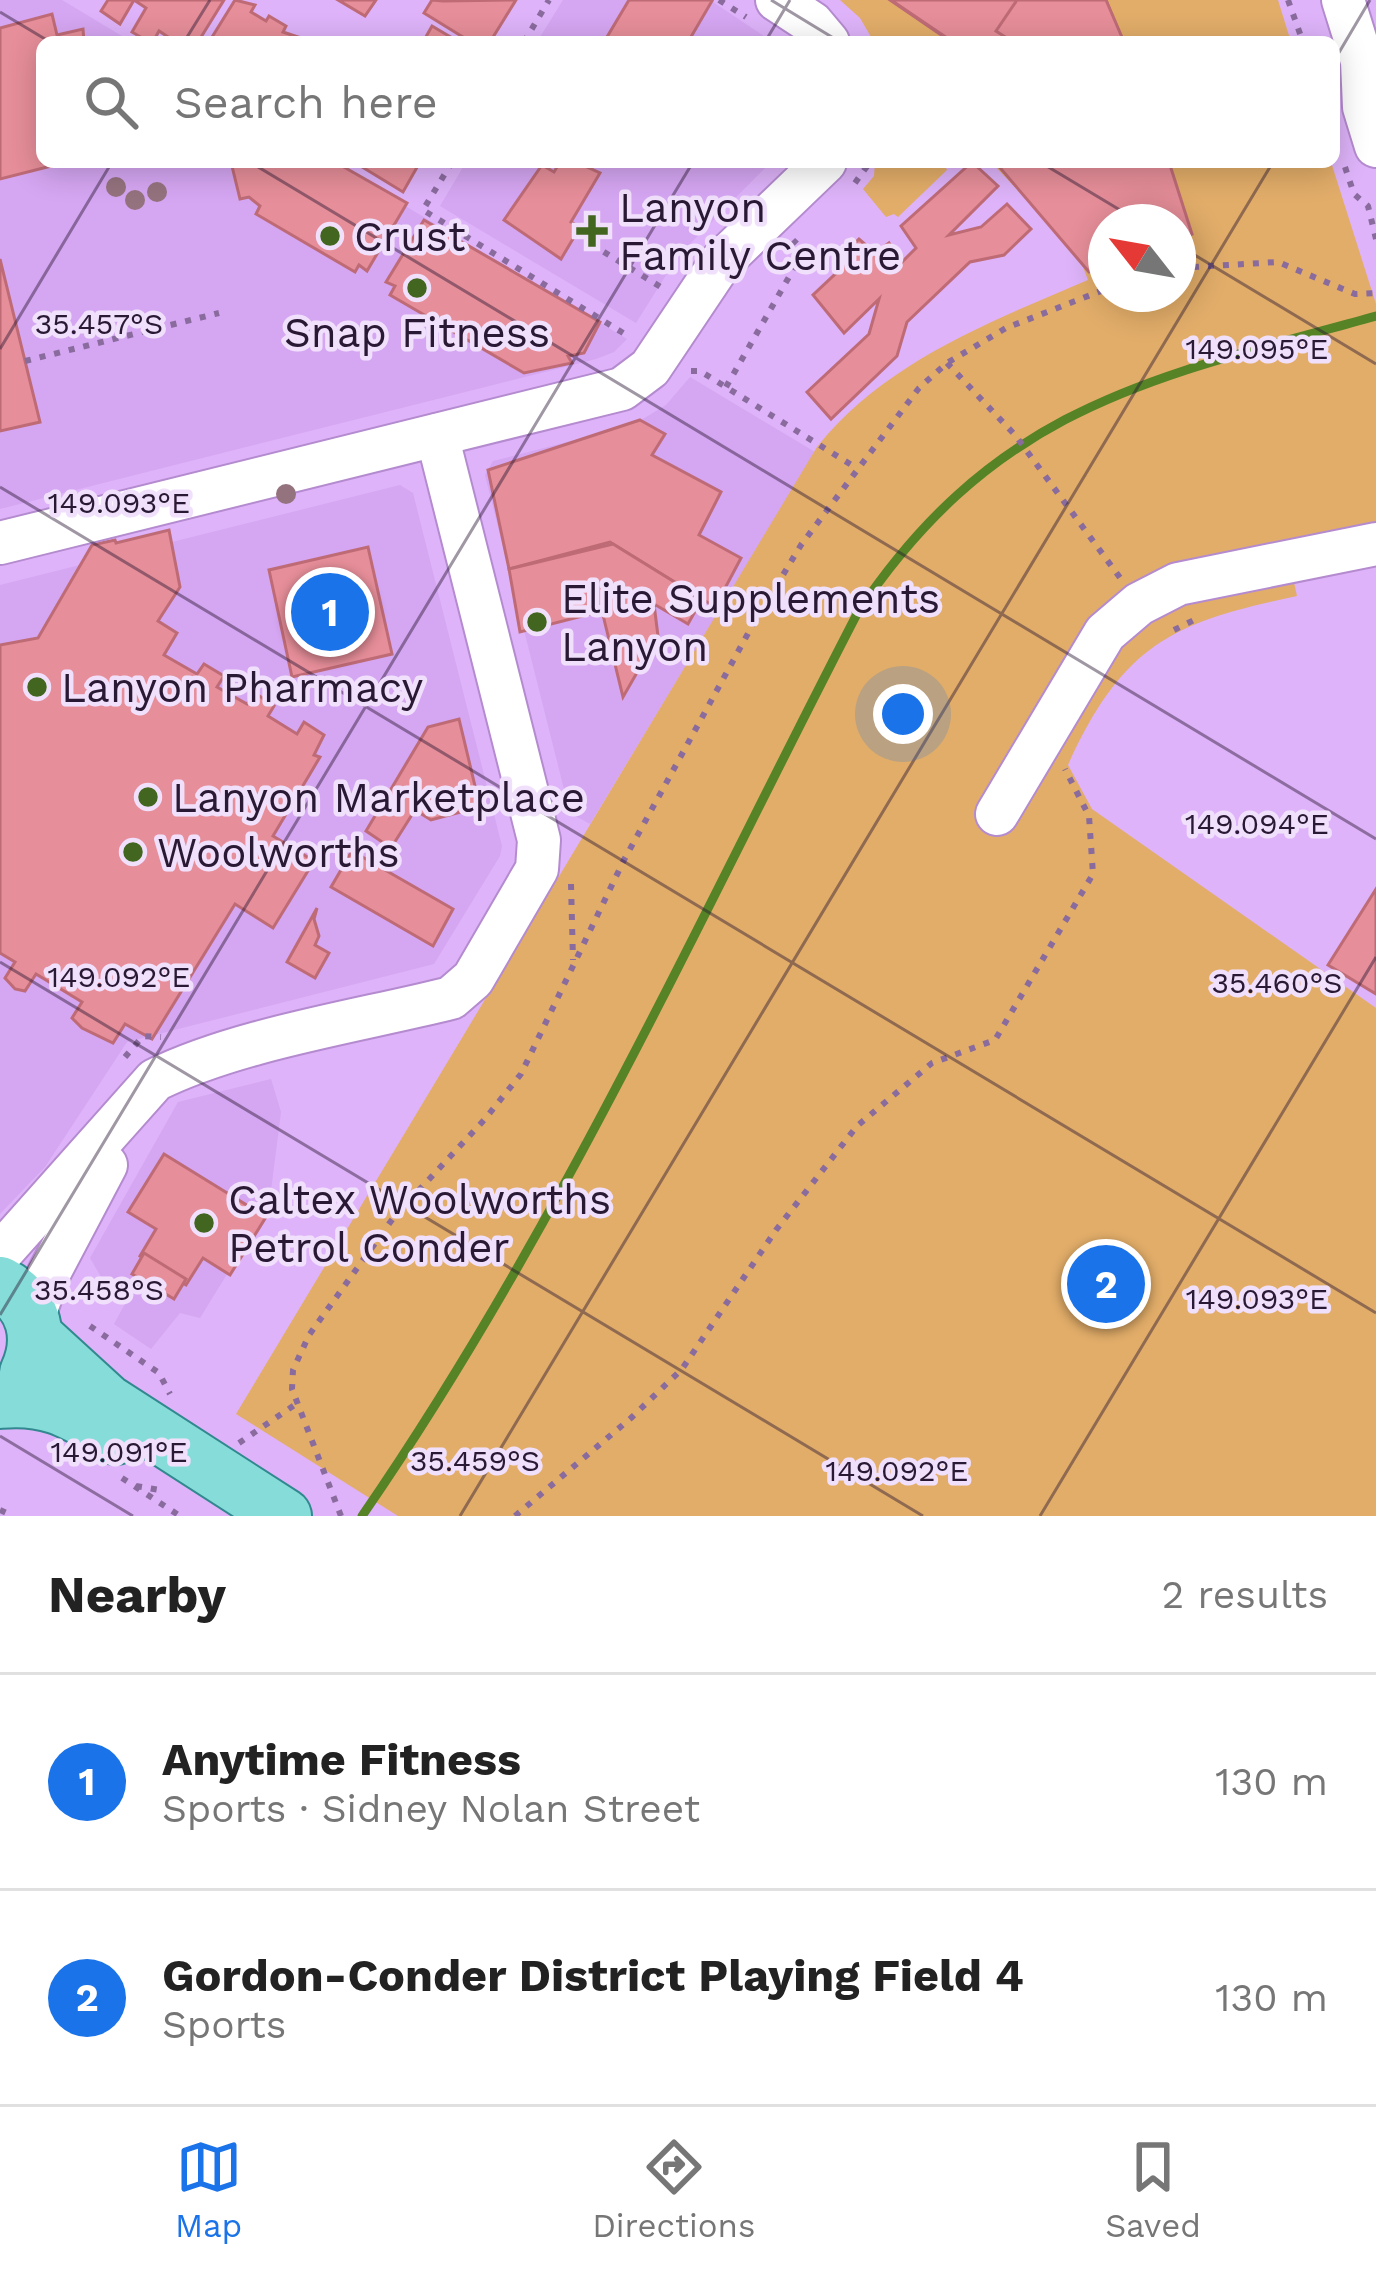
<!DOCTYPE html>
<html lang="en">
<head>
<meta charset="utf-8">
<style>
  body { margin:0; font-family:"Work Sans",sans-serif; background:#f2f2f2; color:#222 }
  .compass { position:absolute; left:1088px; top:204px; width:108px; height:108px; border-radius:50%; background:#fff; box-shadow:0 6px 30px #0003; rotate:301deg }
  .you { position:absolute; left:903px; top:714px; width:42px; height:42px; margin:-30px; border:9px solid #fff; border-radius:50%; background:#1a73e8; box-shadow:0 0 0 18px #1a73e833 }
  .badge { display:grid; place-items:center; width:78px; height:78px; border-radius:50%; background:#1a73e8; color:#fff; font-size:39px; font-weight:700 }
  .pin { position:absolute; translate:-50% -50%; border:6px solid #fff; box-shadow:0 3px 12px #0006 }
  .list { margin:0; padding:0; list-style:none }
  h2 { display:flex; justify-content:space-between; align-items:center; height:156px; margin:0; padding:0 48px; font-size:51px }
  h2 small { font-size:39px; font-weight:400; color:#767676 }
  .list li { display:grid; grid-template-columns:78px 1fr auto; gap:36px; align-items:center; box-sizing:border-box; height:216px; padding:0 48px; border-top:3px solid #e0e0e0 }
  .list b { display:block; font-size:45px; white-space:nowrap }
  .list p { margin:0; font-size:39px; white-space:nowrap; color:#767676 }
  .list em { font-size:39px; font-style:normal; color:#767676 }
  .icon { flex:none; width:66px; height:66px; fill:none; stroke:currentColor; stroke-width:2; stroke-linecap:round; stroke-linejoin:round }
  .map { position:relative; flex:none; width:1376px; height:1516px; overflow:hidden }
  .search { position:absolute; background:#fff; box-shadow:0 6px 30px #0003; left:36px; right:36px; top:36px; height:132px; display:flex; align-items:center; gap:30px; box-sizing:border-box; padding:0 42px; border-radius:18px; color:#767676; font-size:45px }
  .sheet { height:588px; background:#fff }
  nav { display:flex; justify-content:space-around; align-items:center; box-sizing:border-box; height:168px; border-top:3px solid #e0e0e0; background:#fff; font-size:33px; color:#767676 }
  nav a { display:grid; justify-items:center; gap:6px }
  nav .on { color:#1a73e8 }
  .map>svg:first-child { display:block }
  .built { fill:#d5a6f2 }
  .green { fill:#e2ad69; fill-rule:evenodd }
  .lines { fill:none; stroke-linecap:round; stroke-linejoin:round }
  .stream { stroke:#558326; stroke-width:9 }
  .building { fill:#e68e99; stroke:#be6b76; stroke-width:3 }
  .minor-casing { stroke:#b58bcf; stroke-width:46 }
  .major-casing { stroke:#31888f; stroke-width:58 }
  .path { stroke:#896b9d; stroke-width:6; stroke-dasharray:6 9; stroke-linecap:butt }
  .minor { stroke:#fff; stroke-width:42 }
  .major { stroke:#86dcd9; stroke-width:54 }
  .tree { fill:#95737e }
  .ticks { fill:none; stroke:#2a1934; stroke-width:3; stroke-opacity:0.45 }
  .poi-dot { fill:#42661f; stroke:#f1e0fc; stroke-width:4.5 }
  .labels { text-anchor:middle; stroke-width:9; stroke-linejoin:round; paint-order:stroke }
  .poi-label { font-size:42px; fill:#2a1934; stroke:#f1e0fc; text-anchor:start }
  .ticks-label { font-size:30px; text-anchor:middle; fill:#2a1934; stroke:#f1e0fc; stroke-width:9; stroke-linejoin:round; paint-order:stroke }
</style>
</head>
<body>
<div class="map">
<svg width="1376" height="1516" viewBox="0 0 1376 1516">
  <rect width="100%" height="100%" fill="#deb3f9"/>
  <g class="built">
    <polygon points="0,0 62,0 132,42 42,42 42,162 332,162 627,339 614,352 596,359 0,509"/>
    <polygon points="563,0 710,0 773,42 537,42"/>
    <polygon points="466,162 771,162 678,256 636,323 440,206"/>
    <polygon points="690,377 815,452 590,824 570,813 485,475 493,461 633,425 666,405"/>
    <polygon points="400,485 413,493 502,846 500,856 434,964 127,1042 45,1167 0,1214 0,585"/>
    <polygon points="271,1079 281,1112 269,1206 200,1318 180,1313 151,1349 114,1324 126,1302 110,1292 90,1258 178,1102"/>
  </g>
  <g class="green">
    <polygon points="840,0 1278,0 1291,42 874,42 860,18"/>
    <polygon points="875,162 943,162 947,170 898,217 894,214 886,217 863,189 874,176"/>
    <path d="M991 162H1331L1376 304V526L1286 546 1297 596C1173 622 1123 644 1068 765L1092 809 1376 1008V1516H398L236 1414 817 447C884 362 992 321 1088 280L1078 254ZM1106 222H1178V294H1106Z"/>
  </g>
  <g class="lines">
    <path class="stream" d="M362 1516C558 1232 700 917 858 612 997 405 1152 378 1376 316"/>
  </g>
  <g class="building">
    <polygon points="108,0 224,0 198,42 169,42 171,39 159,31 153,42 149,42 132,32 146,8 134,0 120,24 101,11"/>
    <polygon points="235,0 255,5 251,12 266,21 269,16 286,26 283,32 313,42 209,42"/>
    <polygon points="338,0 376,0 365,16"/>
    <polygon points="432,0 443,1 516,0 490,42 471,42 424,13"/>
    <polygon points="629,0 710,0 712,1 688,42 604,42"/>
    <polygon points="890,0 1017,0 988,42 950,41"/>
    <polygon points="891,0 1106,0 1122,42 953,42"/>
    <polygon points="1017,0 1106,0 1124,42 1013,42 996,31"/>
    <polygon points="52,14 57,35 83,29 84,42 42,42 42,162 67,162 0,179 0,28"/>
    <polygon points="432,26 459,42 423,42"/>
    <polygon points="231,162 335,162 407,203 367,271 359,265 355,272 256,214 260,206 249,197 240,199"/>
    <polygon points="354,162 420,162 403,192"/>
    <polygon points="560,162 576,162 600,173 571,222 580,227 561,259 504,220 542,165 554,172"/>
    <polygon points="972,162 998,186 949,235 981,227 1007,204 1031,229 1004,255 970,262 907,322 897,356 831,419 807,392 869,334 879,299 844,333 813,295 849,261 844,254 859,239 875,253 889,243 901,263 916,248 901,226"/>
    <polygon points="1079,162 1124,162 1085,178"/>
    <polygon points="1169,162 1192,234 1178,239 1178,222 1106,222 1106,266 1089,272 996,163"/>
    <polygon points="424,220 600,322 584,353 568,356 572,363 524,373 390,295 395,286 386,282"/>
    <polygon points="0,259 40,422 0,431"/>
    <polygon points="640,420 665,434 652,455 721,492 699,535 741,558 715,607 610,542 509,569 488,470"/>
    <polygon points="169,530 180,587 158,621 177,633 164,655 197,674 204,664 224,676 217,687 247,704 255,693 274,706 268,716 297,734 304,722 324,735 314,755 320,757 273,836 314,861 273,928 235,904 152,1039 125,1024 113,1043 82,1028 72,1018 82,1002 36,974 25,991 15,989 5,978 15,962 0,953 0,645 38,638 92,545 115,540 116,543"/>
    <polygon points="613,544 702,599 688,624 654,604 658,636 623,697 602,611 520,632 509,569"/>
    <polygon points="368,547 392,654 292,677 269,570"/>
    <polygon points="459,719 480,807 431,820 415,810 391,848 366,831 428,727"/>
    <polygon points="352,851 453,909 433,946 331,887"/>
    <polygon points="1376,889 1376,994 1328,965"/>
    <polygon points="317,908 314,919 319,936 315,945 329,953 315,978 287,962"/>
    <polygon points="164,1154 266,1217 230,1275 203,1258 186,1285 140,1256 156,1229 128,1212"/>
    <polygon points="144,1253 186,1279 174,1299 132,1274"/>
  </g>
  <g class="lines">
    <g class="minor-casing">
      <g id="minor">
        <polyline points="777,0 812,23 828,42"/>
        <polyline points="1343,0 1362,61 1364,107 1376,146"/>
        <polyline points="0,543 622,389 650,368 721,262 825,162"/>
        <polyline points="997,814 1105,633 1139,604 1178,584 1376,544"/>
        <path d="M0 1254 155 1080C238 1039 359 1021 451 998L473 979 537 869 539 840 437 435"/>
        <polyline points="33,1319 48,1275 106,1165"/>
      </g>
    </g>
    <g class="major-casing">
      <g id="major">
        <path d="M0 1284C35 1302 43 1339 27 1373"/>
        <polyline points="37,1338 107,1402 284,1516"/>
        <path d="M0 1401C50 1396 74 1413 116 1437"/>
      </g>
    </g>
    <g class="path">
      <polyline points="719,0 746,17"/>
      <polyline points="1288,0 1303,42"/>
      <polyline points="524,42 549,0"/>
      <polyline points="452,162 423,210 628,336"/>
      <polyline points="1345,167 1354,194 1368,206 1376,239"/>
      <polyline points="855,183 870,162"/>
      <polyline points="591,244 664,289"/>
      <polyline points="1178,268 1278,262 1355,294 1376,293"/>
      <polyline points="25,361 219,313"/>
      <polyline points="947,363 1015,435 1121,579"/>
      <polyline points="691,371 700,371 858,469"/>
      <polyline points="726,387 801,256 801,248 793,240"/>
      <polyline points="1174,630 1200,617"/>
      <polyline points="571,884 573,960"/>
      <polyline points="125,1057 143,1036 161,1037"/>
      <polyline points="90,1326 159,1373 170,1394"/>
      <polyline points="239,1443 296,1404"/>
      <polyline points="122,1478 180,1516"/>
      <polyline points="136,1486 165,1491"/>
      <polyline points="0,1510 13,1516"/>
      <polyline points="341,1516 292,1389 293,1370 309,1335 394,1217 485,1119 521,1074 624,860 751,628 801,545 858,469 919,388 947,363 1006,328 1106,289"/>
      <polyline points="515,1516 631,1418 682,1369 776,1230 857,1126 932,1063 995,1040 1093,874 1089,816 1065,769"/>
    </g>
    <use href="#minor" class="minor"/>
    <use href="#major" class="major"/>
  </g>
  <g class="tree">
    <circle cx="116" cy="187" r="10"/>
    <circle cx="157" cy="192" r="10"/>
    <circle cx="135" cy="200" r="10"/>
    <circle cx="286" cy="494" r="10"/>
  </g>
  <path class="ticks" d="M771 0 840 42M0 12 50 42M184 42 210 0M765 42 790 0M1334 61 1370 0M250 162 1376 839M1040 162 1140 222M1178 245 1376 364M0 349 112 162M0 487 1376 1313M0 962 923 1516M0 1315 693 162M0 1436 133 1516M460 1516 1273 162M1040 1516 1376 957"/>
  <g class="poi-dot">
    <path d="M586 213h12v12h12v12h-12v12h-12v-12h-12v-12h12z"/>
    <circle cx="330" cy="236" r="12"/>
    <circle cx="417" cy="288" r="12"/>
    <circle cx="537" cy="622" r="12"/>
    <circle cx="37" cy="687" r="12"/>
    <circle cx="148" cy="797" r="12"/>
    <circle cx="133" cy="852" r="12"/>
    <circle cx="204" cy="1223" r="12"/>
  </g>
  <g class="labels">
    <g class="poi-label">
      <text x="619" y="222">Lanyon<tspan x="619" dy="48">Family Centre</tspan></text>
      <text x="354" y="251">Crust</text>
      <text x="417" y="347" text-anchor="middle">Snap Fitness</text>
      <text x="561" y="613">Elite Supplements<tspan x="561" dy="48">Lanyon</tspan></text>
      <text x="61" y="702">Lanyon Pharmacy</text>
      <text x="172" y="812">Lanyon Marketplace</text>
      <text x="157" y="867">Woolworths</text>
      <text x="228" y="1214">Caltex Woolworths<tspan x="228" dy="48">Petrol Conder</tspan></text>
    </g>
  </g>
  <g class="ticks-label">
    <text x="99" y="334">35.457°S</text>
    <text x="1257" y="359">149.095°E</text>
    <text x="119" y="513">149.093°E</text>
    <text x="1257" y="834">149.094°E</text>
    <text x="119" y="987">149.092°E</text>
    <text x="1277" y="993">35.460°S</text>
    <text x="99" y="1300">35.458°S</text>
    <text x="1257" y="1309">149.093°E</text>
    <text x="119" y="1462">149.091°E</text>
    <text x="475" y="1471">35.459°S</text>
    <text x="897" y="1481">149.092°E</text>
  </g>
</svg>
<svg class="compass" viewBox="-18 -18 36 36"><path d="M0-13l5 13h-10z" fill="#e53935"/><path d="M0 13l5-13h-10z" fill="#767676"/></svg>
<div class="you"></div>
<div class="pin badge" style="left:330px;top:612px">1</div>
<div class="pin badge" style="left:1106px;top:1284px">2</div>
<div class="search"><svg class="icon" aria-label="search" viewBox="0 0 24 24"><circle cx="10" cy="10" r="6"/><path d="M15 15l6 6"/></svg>Search here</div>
</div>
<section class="sheet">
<h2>Nearby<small>2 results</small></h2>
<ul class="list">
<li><span class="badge">1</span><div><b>Anytime Fitness</b><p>Sports · Sidney Nolan Street</p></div><em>130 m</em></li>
<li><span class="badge">2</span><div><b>Gordon-Conder District Playing Field 4</b><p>Sports</p></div><em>130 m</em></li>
</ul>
</section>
<nav>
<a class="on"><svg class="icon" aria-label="map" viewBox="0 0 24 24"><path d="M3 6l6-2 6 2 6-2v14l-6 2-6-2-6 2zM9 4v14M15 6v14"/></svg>Map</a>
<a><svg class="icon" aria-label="directions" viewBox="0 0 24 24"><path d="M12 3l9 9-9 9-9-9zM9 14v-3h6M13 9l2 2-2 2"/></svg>Directions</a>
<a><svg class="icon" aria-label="saved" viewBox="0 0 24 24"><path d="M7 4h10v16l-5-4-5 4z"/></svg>Saved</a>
</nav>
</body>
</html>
